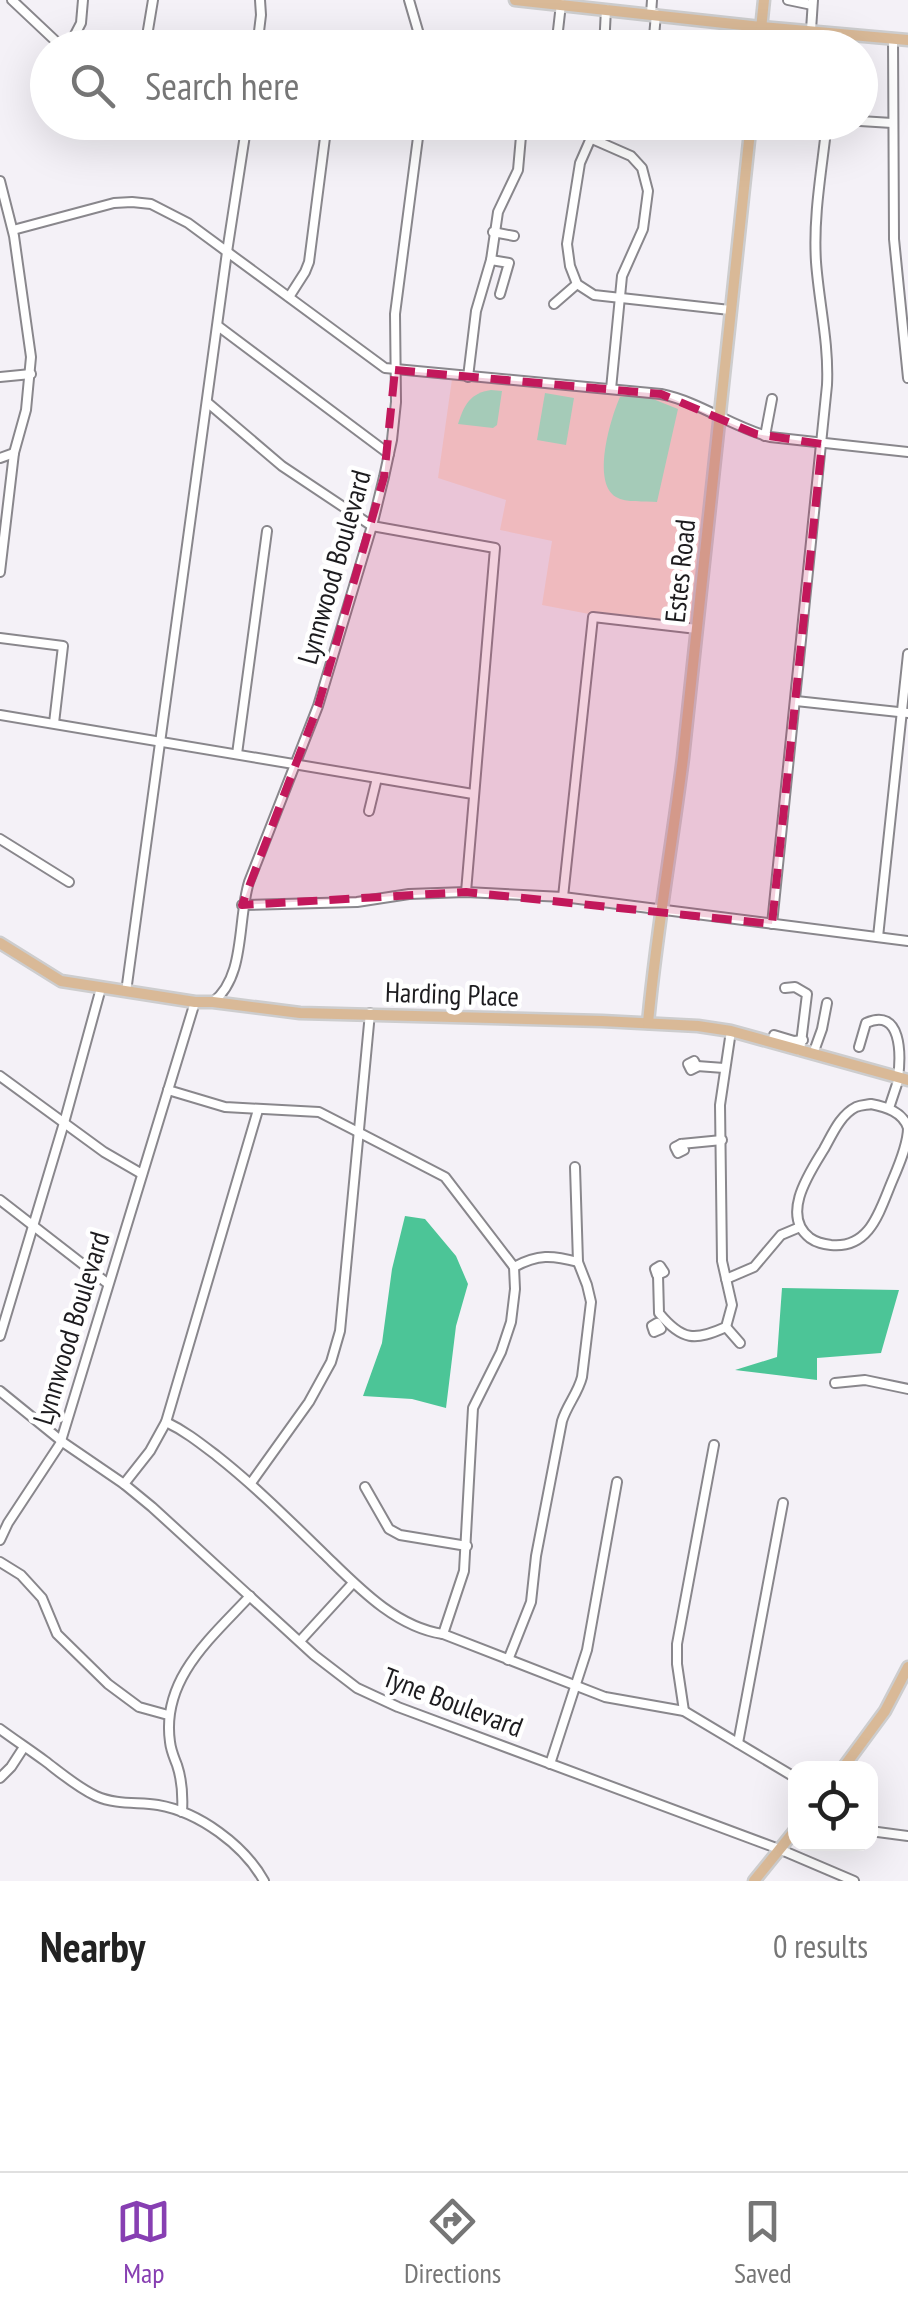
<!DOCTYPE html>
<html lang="en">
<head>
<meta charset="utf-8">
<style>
  body { margin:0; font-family:"PT Sans Narrow",sans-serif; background:#f2f2f2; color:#222 }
  .controls { position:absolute; right:30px; bottom:30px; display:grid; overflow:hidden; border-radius:20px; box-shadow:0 10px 40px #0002 }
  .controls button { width:90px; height:90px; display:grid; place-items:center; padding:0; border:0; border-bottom:2px solid #e0e0e0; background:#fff; color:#222; font:50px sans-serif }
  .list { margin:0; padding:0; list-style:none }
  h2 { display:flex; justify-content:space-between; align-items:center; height:130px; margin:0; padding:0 40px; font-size:42px }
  h2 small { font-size:32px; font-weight:400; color:#767676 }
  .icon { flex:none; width:55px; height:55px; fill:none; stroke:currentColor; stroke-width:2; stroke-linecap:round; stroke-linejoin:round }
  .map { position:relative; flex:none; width:908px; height:1881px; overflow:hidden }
  .search { position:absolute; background:#fff; box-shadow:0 10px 40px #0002; left:30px; right:30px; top:30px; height:110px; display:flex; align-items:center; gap:25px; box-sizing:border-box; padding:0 35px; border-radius:55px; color:#767676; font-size:38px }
  .sheet { height:290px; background:#fff }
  nav { display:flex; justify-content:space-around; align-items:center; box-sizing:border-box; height:140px; border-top:2px solid #e0e0e0; background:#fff; font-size:28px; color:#767676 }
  nav a { display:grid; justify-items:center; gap:5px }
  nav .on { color:#873fb2 }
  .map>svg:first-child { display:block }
  .education { fill:#fae3d8 }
  .green { fill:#9ef8d0 }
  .forest { fill:#4cc597 }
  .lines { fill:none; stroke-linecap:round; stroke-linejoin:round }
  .minor-casing { stroke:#89878c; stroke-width:12 }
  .major-casing { stroke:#cdcdce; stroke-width:15 }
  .minor { stroke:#fff; stroke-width:8 }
  .major { stroke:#d9b997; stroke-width:10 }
  .marked { fill:#c2185b; fill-opacity:0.2; stroke:#c2185b; stroke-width:8; stroke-dasharray:20 12; stroke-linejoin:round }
  .labels { text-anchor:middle; stroke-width:9; stroke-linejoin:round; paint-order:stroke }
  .street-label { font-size:28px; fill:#1d1c1f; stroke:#fff }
</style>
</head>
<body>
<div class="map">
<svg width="908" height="1881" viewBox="0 0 908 1881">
  <rect width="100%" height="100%" fill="#f4f1f7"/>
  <polygon class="education" points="452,379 659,398 683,404 714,418 694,623 691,626 589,614 542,605 552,541 500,530 506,500 438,478"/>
  <g class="green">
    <path d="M491 390 502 391 497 425 493 428 458 424C464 405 470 393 491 390Z"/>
    <polygon points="545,393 574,398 566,445 537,440"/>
    <path d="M632 396 653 399 678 409 657 502C645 501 626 503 616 497 591 482 611 417 620 397Z"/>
  </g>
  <g class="forest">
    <polygon points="405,1216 425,1219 456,1256 468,1284 456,1326 446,1408 412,1399 363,1396 382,1343 392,1269"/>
    <polygon points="782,1288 899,1290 881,1353 817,1358 817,1380 735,1370 777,1357"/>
  </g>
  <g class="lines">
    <g class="minor-casing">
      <g id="minor">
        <polyline points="12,0 63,48"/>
        <polyline points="409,0 423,48"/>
        <polyline points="788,0 812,5"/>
        <polyline points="651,14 652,0"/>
        <polyline points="811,30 813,0"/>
        <polyline points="893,38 894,239 908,378"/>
        <polyline points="68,48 81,23 83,0"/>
        <polyline points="145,48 153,0"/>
        <polyline points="257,48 261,15 260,0"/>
        <polyline points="556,48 561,4"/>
        <polyline points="604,48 606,9"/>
        <polyline points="653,48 656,14"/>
        <polyline points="860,121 892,123"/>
        <polyline points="598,122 580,163 567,244 570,266 577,284 594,295 730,310"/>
        <polyline points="590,138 631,156 642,168 648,191 643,229 622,276 611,389"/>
        <polyline points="0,181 14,236 31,357 26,410 14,453 0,572"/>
        <path d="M13 230 114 203 132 202 151 204 188 223 385 368 661 394C700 402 732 427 770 437L908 452"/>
        <polyline points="493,232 514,236"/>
        <polyline points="491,260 509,263 500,294"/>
        <polyline points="289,297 305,272 309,262 327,122"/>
        <polyline points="554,304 577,284"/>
        <polyline points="218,326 389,454"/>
        <polyline points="0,377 31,374"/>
        <polyline points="468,377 476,311 491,260 498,212 518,170 522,125"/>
        <polyline points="208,403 282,466 372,526 495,548 466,892"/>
        <polyline points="765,436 772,399"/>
        <polyline points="0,458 14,453"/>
        <polyline points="0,638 63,646 54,723"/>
        <polyline points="796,701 908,713"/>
        <polyline points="0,715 473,794"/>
        <polyline points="237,754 267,531"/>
        <polyline points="369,811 377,778"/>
        <polyline points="0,839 69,882"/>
        <polyline points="563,897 593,617 697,629"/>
        <polyline points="242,905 357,902 409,894 466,892 563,897 908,941"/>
        <path d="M772 924 827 385C829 343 819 303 816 262 813 215 822 169 827 122"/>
        <polyline points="878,937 908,654"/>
        <polyline points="785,988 795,987 807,994 800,1051"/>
        <polyline points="126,992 227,252 247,122"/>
        <path d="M213 1002C246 976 237 921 249 882L318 706 372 526 384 477 392 440 396 402 395 314 420 122"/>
        <polyline points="772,1042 774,1035 794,1041 803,1040"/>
        <path d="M859 1047 866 1023C902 1007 901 1055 898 1078"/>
        <polyline points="813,1054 822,1029 827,1003"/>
        <polygon points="694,1061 697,1067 691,1070 688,1064"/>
        <polyline points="697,1066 724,1068"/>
        <polyline points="0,1076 104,1152 142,1174"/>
        <polyline points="168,1090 225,1107 319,1112 358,1132 445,1177 514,1267 515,1289 511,1322 501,1352 473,1408 464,1571 443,1634"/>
        <path d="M871 1104C886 1107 903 1112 908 1128 908 1144 899 1165 893 1179 880 1209 871 1249 831 1245 823 1244 817 1243 810 1238 780 1215 810 1172 824 1149 832 1135 840 1115 856 1107 861 1105 866 1105 871 1104Z"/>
        <polyline points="889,1108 899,1078"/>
        <polyline points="681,1144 722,1140"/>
        <polygon points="681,1144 684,1150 678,1153 675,1147"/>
        <polyline points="0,1200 107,1283"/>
        <polygon points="660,1266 664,1272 657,1275 655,1269"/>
        <path d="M514 1267C538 1254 552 1255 578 1262"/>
        <path d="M658 1275 659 1313C682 1341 695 1341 726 1327L732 1305 722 1261 720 1105 731 1031"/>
        <polyline points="726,1279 754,1267 781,1235 800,1227"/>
        <polygon points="657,1323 661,1329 654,1332 652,1326"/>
        <polyline points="726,1327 740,1343"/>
        <polyline points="0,1336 64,1123 101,988"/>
        <polyline points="835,1383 865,1380 908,1389"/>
        <polyline points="0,1391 64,1443 124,1484 152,1507 314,1655 357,1688 398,1707 779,1849 854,1881"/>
        <path d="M166 1422C185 1431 200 1443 217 1456 255 1486 289 1520 324 1554 357 1586 395 1627 443 1634L605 1697 684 1711 796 1778"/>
        <polyline points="251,1483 309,1402 331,1362 340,1331 370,1013"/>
        <polyline points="124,1484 150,1451 166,1422 258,1110"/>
        <polyline points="365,1487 389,1529 400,1535 467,1546"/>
        <polyline points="0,1540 8,1523 60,1444 195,1002"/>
        <polyline points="0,1562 21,1575 42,1598 57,1634 108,1684 139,1707 168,1715"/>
        <polyline points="300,1641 353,1583"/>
        <path d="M508 1660 531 1602 536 1556 562 1421C567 1405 578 1393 582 1377L591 1302 587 1285 578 1262 575 1167"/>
        <polyline points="684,1711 677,1664 677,1644 714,1445"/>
        <path d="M0 1729C15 1740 30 1750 45 1761 62 1774 77 1787 96 1796 116 1805 138 1802 158 1805 199 1812 244 1845 264 1881"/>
        <polyline points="738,1743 783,1503"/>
        <polyline points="550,1764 587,1650 617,1482"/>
        <polyline points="0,1778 11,1767 24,1747"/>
        <path d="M182 1812C183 1796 182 1780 177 1765 174 1757 171 1751 170 1742 161 1679 211 1638 250 1596"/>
        <polyline points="870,1831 908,1836"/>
      </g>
    </g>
    <g class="major-casing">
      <g id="major">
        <polyline points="515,0 761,27 908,40"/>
        <polyline points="759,48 764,0"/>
        <polyline points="0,943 61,981 195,1002 213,1002 300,1013 602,1021 698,1026 731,1031 908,1080"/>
        <path d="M648 1023C656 934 672 846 683 758 707 547 728 334 751 122"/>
        <polyline points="843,1768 885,1711 908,1667"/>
        <polyline points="754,1881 796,1829"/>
      </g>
    </g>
    <use href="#minor" class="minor"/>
    <use href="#major" class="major"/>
  </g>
  <path class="marked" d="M395 370 661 394 756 434 822 444 772 924 466 892 242 905 318 706 384 477Z"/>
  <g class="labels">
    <g class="street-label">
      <text transform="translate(334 567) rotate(-74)" y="10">Lynnwood Boulevard</text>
      <text transform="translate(680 571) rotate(-84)" y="10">Estes Road</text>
      <text transform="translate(452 994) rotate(2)" y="10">Harding Place</text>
      <text transform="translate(71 1328) rotate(-73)" y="10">Lynnwood Boulevard</text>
      <text transform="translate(453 1702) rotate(21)" y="10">Tyne Boulevard</text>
    </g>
  </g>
</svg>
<div class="controls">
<button><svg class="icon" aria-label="locate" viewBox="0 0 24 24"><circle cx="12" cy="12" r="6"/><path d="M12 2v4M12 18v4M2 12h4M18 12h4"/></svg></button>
</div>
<div class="search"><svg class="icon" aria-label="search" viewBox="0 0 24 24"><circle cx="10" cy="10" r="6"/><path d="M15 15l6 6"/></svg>Search here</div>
</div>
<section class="sheet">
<h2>Nearby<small>0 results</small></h2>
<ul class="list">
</ul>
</section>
<nav>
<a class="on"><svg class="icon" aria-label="map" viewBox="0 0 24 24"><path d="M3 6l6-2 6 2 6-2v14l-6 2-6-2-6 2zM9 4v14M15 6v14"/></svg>Map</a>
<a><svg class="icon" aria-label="directions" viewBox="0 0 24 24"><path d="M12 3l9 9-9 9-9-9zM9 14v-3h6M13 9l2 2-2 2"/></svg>Directions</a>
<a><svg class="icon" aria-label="saved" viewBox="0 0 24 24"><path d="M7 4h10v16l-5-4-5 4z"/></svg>Saved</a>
</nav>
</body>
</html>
